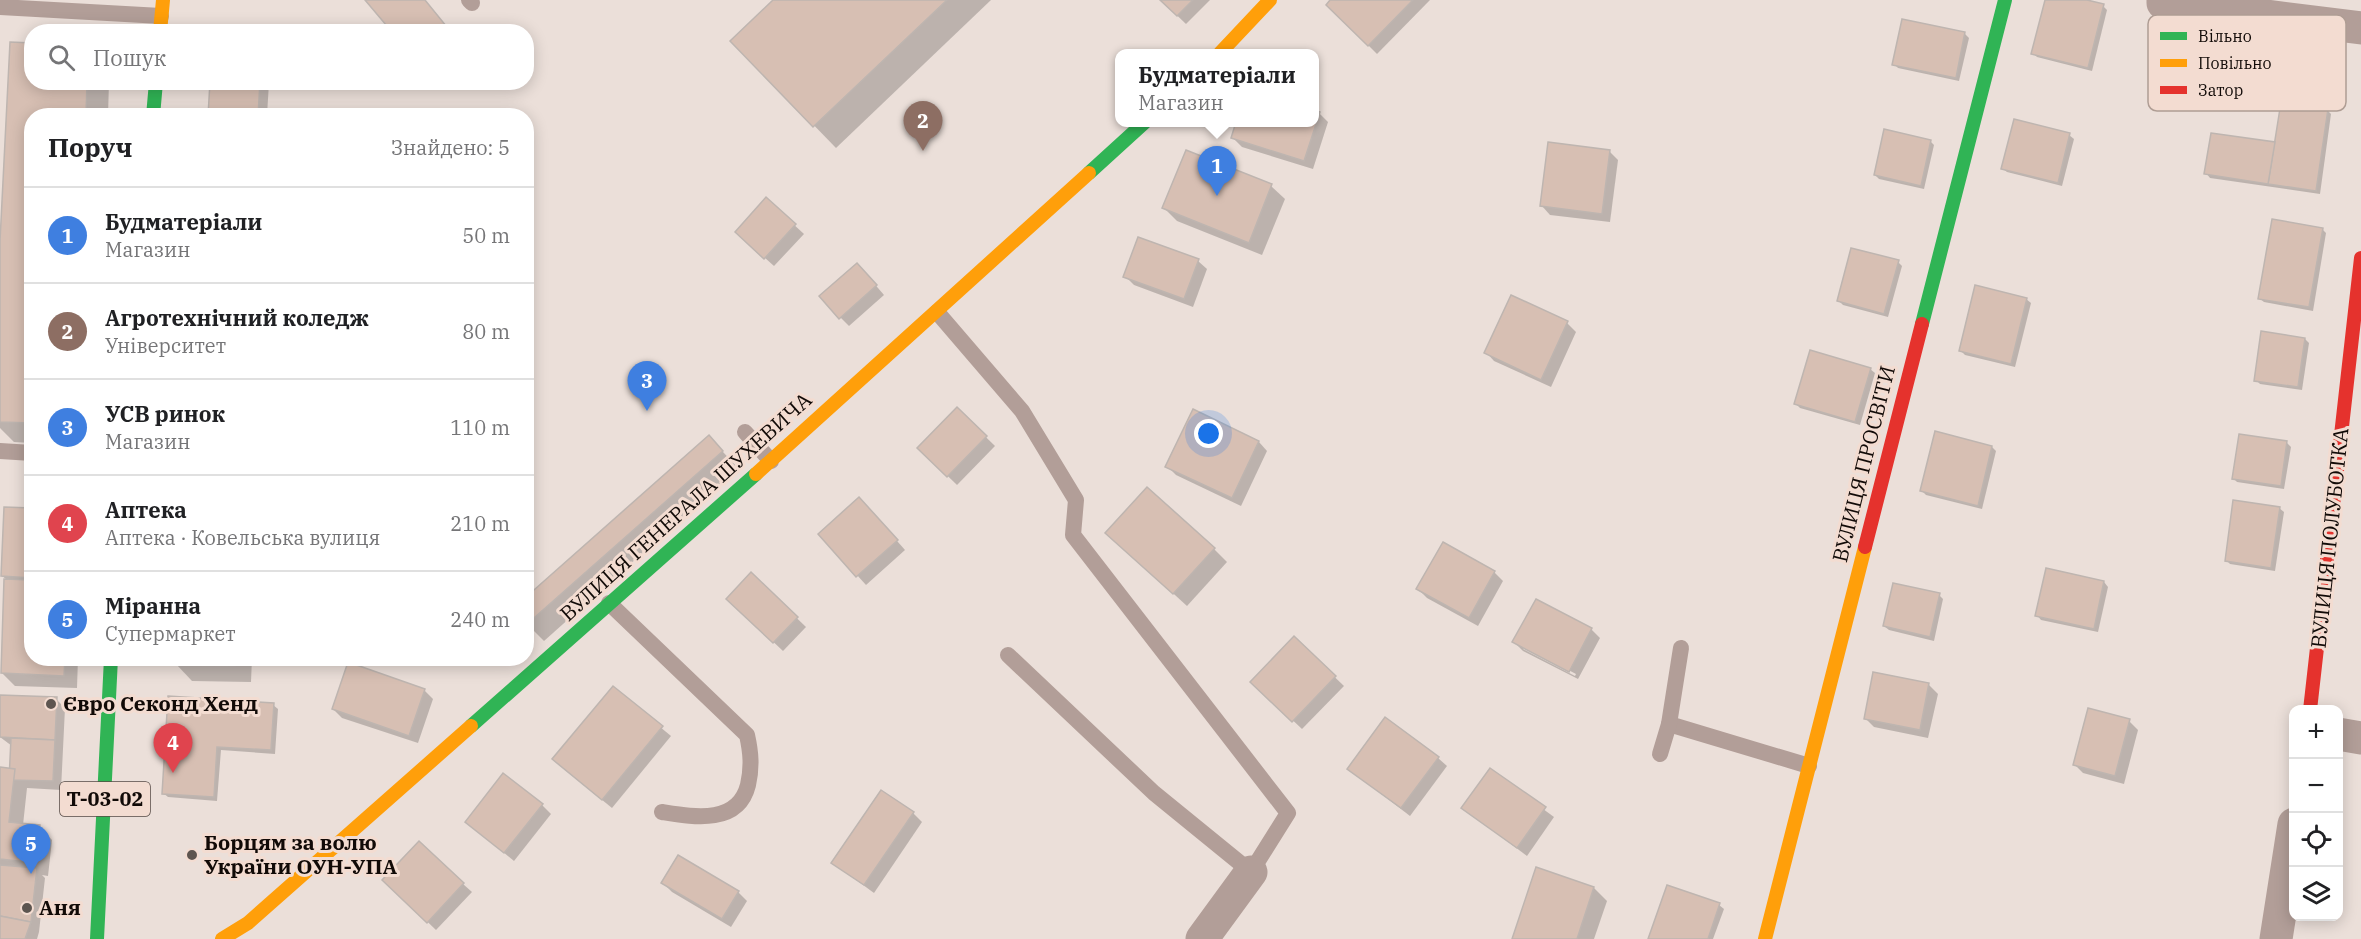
<!DOCTYPE html>
<html lang="uk">
<head>
<meta charset="utf-8">
<style>
  body { margin:0; font-family:"IBM Plex Serif",serif; background:#f2f2f2; color:#202124 }
  .controls { position:absolute; right:18px; bottom:18px; display:grid; overflow:hidden; border-radius:12px; box-shadow:0 3px 15px #0003 }
  .controls button { width:54px; height:54px; display:grid; place-items:center; padding:0; border:0; border-bottom:2px solid #e0e0e0; background:#fff; color:#202124; font:30px sans-serif }
  .you { position:absolute; left:1209px; top:434px; width:21px; height:21px; margin:-15px; border:4px solid #fff; border-radius:50%; background:#1a73e8; box-shadow:0 0 0 9px #1a73e833 }
  .badge { display:grid; place-items:center; width:39px; height:39px; border-radius:50%; background:#5d5550; color:#fff; font-size:20px; font-weight:700 }
  .pin { position:absolute; translate:-50% -50px; filter:drop-shadow(0 2px 3px #0008) }
  .pin::after { content:''; position:absolute; top:32px; width:21px; height:18px; background:inherit; clip-path:polygon(0 0,100% 0,50% 100%) }
  .popup { position:absolute; left:1115px; top:49px; width:204px; height:78px; box-sizing:border-box; display:grid; place-content:center; border-radius:12px; background:#fff; filter:drop-shadow(0 2px 4px #0005); font-size:20px; white-space:nowrap; color:#757577 }
  .popup b { font-size:22px; color:#202124 }
  .popup::after { content:''; position:absolute; left:50%; top:100%; margin-left:-12px; border:12px solid transparent; border-top-color:#fff }
  .list { margin:0; padding:0; list-style:none }
  h2 { display:flex; justify-content:space-between; align-items:center; height:78px; margin:0; padding:0 24px; font-size:26px }
  h2 small { font-size:20px; font-weight:400; color:#757577 }
  .list li { display:grid; grid-template-columns:39px 1fr auto; gap:18px; align-items:center; box-sizing:border-box; height:96px; padding:0 24px; border-top:2px solid #e0e0e0 }
  .list b { display:block; font-size:22px; white-space:nowrap }
  .list p { margin:0; font-size:20px; white-space:nowrap; color:#757577 }
  .list em { font-size:20px; font-style:normal; color:#757577 }
  .icon { flex:none; width:33px; height:33px; fill:none; stroke:currentColor; stroke-width:2; stroke-linecap:round; stroke-linejoin:round }
  .map { position:relative; flex:none; width:2361px; height:939px; overflow:hidden }
  .search { position:absolute; background:#fff; box-shadow:0 3px 15px #0003; left:24px; top:24px; width:510px; height:66px; display:flex; align-items:center; gap:15px; box-sizing:border-box; padding:0 21px; border-radius:24px; color:#757577; font-size:22px }
  .panel { position:absolute; background:#fff; box-shadow:0 3px 15px #0003; left:24px; top:108px; width:510px; height:558px; border-radius:24px }
  .map>svg:first-child { display:block }
  .shadow { fill:#0003; fill-rule:evenodd }
  .building { fill:#d7bfb3; stroke:#beb5b0; stroke-width:1.5 }
  .lines { fill:none; stroke-linecap:round; stroke-linejoin:round }
  .lane { stroke:#b29e98; stroke-width:16 }
  .street { stroke:#b29e98; stroke-width:33 }
  .fast { stroke:#30b455; stroke-width:14 }
  .slow { stroke:#ff9f0a; stroke-width:14 }
  .jam { stroke:#e5322d; stroke-width:14 }
  .poi-dot { fill:#5d5550; stroke:#f3dcd1; stroke-width:2 }
  .labels { text-anchor:middle; stroke-width:6; stroke-linejoin:round; paint-order:stroke }
  .shield { fill:#f3dcd1; stroke:#554944; stroke-width:1.5 }
  .shield-label { font-size:20px; font-weight:bold; fill:#110a07 }
  .street-label { font-size:21px; fill:#110a07; stroke:#f3dcd1 }
  .poi-label { font-size:21px; font-weight:bold; fill:#110a07; stroke:#f3dcd1; text-anchor:start }
  .key { fill:#f3dcd1; stroke:#af9d94; stroke-width:1.5 }
  .key-label { font-size:16px; fill:#110a07 }
</style>
</head>
<body>
<div class="map">
<svg width="2361" height="939" viewBox="0 0 2361 939">
  <rect width="100%" height="100%" fill="#ebdfd9"/>
  <g class="shadow">
    <polygon points="775,0 991,0 836,148 732,41"/>
    <polygon points="1161,0 1210,0 1186,24"/>
    <polygon points="1333,0 1430,0 1377,54 1328,5"/>
    <polygon points="2046,0 2081,0 2103,6 2107,10 2092,71 2037,57 2033,53"/>
    <polygon points="1965,34 1969,38 1959,81 1898,68 1894,64"/>
    <polygon points="32,82 109,82 108,116 32,116 32,443 14,442 0,428 0,271"/>
    <polygon points="212,82 269,82 267,116 210,116"/>
    <polygon points="436,82 448,82 441,88"/>
    <polygon points="2327,110 2331,114 2320,194 2210,178 2206,173 2276,144"/>
    <polygon points="1319,113 1328,122 1313,169 1242,147 1233,138 1314,122"/>
    <polygon points="2069,135 2074,139 2062,186 2007,172 2002,168"/>
    <polygon points="1930,141 1934,145 1924,189 1879,179 1875,175"/>
    <polygon points="1186,151 1271,186 1285,199 1262,255 1177,221 1164,208"/>
    <polygon points="1609,151 1618,160 1610,222 1550,215 1542,206"/>
    <polygon points="766,199 804,234 774,266 746,241"/>
    <polygon points="2322,229 2326,233 2313,311 2264,302 2259,298"/>
    <polygon points="1198,261 1207,269 1193,307 1134,285 1125,276"/>
    <polygon points="1898,262 1902,266 1888,317 1843,305 1839,301"/>
    <polygon points="866,274 884,295 849,326 840,317"/>
    <polygon points="1511,297 1567,323 1576,332 1551,387 1494,361 1486,352"/>
    <polygon points="2026,299 2031,303 2015,367 1965,355 1961,351"/>
    <polygon points="2305,339 2309,343 2302,390 2260,384 2256,380"/>
    <polygon points="1870,369 1875,373 1860,425 1800,408 1795,403"/>
    <polygon points="957,409 995,446 957,485 919,448"/>
    <polygon points="709,437 738,468 544,641 526,623"/>
    <polygon points="1259,442 1267,451 1241,506 1176,475 1167,466"/>
    <polygon points="2286,442 2291,447 2284,489 2237,482 2233,478"/>
    <polygon points="1992,447 1996,451 1982,509 1926,495 1922,491"/>
    <polygon points="868,508 905,550 866,585 820,534"/>
    <polygon points="2279,508 2284,512 2275,571 2230,564 2226,560"/>
    <polygon points="32,510 32,658 78,658 77,688 15,686 2,673 6,579 2,576"/>
    <polygon points="1107,533 1214,549 1227,562 1187,606"/>
    <polygon points="1443,544 1494,572 1503,581 1478,626 1427,598 1418,589"/>
    <polygon points="751,574 806,627 783,651 736,607"/>
    <polygon points="2104,582 2108,587 2098,632 2041,620 2037,615"/>
    <polygon points="1939,595 1943,599 1934,641 1889,630 1884,626"/>
    <path d="M1591 629 1600 638 1578 679 1523 651 1514 642ZM1523 646 1576 674 1575 676 1523 649Z"/>
    <polygon points="1294,638 1344,686 1302,729 1252,682"/>
    <polygon points="176,658 252,658 251,682 192,681 176,664"/>
    <polygon points="1929,685 1938,694 1928,738 1874,727 1865,718"/>
    <polygon points="613,688 671,736 612,808 563,768"/>
    <polygon points="424,690 433,699 418,743 342,718 333,709"/>
    <polygon points="169,698 273,705 278,709 275,754 221,750 217,801 168,797 163,793"/>
    <polygon points="56,699 65,708 61,790 27,788 23,825 39,826 52,840 48,876 42,875 45,878 39,932 37,939 0,939 0,769 10,770 12,746 0,737"/>
    <polygon points="2129,721 2138,730 2124,784 2083,773 2074,764"/>
    <polygon points="1438,758 1447,766 1410,816 1349,769"/>
    <polygon points="1490,770 1554,817 1527,856 1463,808"/>
    <polygon points="542,805 551,814 514,861 467,822"/>
    <polygon points="913,813 922,822 874,893 833,863"/>
    <polygon points="384,880 463,884 472,892 436,930"/>
    <polygon points="663,883 738,892 747,901 731,927 672,892"/>
    <polygon points="1594,888 1607,901 1594,939 1514,939"/>
    <polygon points="1719,905 1724,909 1713,939 1649,939"/>
  </g>
  <g class="building">
    <polygon points="365,0 425,0 451,32 392,32"/>
    <polygon points="773,0 947,0 813,127 730,41"/>
    <polygon points="1160,0 1193,0 1177,16"/>
    <polygon points="1330,0 1413,0 1368,46 1326,5"/>
    <polygon points="2045,0 2087,0 2104,4 2088,68 2031,54"/>
    <polygon points="1902,19 1965,32 1956,78 1892,65"/>
    <polygon points="10,42 32,43 32,82 87,82 86,116 32,116 32,423 0,422 0,241"/>
    <polygon points="210,82 260,82 258,116 208,116"/>
    <polygon points="2281,102 2328,109 2316,191 2268,184"/>
    <polygon points="1314,110 1320,112 1304,161 1231,138 1236,122 1314,122"/>
    <polygon points="2014,119 2070,133 2058,183 2001,169"/>
    <polygon points="1884,129 1931,140 1921,186 1874,175"/>
    <polygon points="2211,133 2275,142 2268,184 2204,174"/>
    <polygon points="1548,142 1610,150 1602,214 1540,206"/>
    <polygon points="1186,150 1272,184 1249,243 1162,208"/>
    <polygon points="766,197 796,224 764,259 735,232"/>
    <polygon points="2272,219 2323,228 2309,307 2258,299"/>
    <polygon points="1138,237 1199,259 1184,299 1123,277"/>
    <polygon points="1851,248 1899,260 1884,314 1837,301"/>
    <polygon points="857,263 877,285 839,319 819,296"/>
    <polygon points="1975,285 2027,298 2011,364 1959,351"/>
    <polygon points="1511,295 1568,321 1541,380 1484,353"/>
    <polygon points="2261,331 2305,338 2298,387 2254,381"/>
    <polygon points="1810,350 1871,368 1855,422 1794,404"/>
    <polygon points="957,407 987,436 947,477 917,448"/>
    <polygon points="1193,409 1259,441 1232,498 1165,467"/>
    <polygon points="1935,431 1992,446 1978,506 1920,491"/>
    <polygon points="2239,434 2287,441 2281,486 2232,479"/>
    <polygon points="709,435 723,451 526,625 526,597"/>
    <polygon points="1147,487 1215,548 1173,594 1105,533"/>
    <polygon points="859,497 898,540 856,577 818,534"/>
    <polygon points="2233,500 2280,507 2271,568 2225,561"/>
    <polygon points="4,507 32,508 32,578 1,576"/>
    <polygon points="1443,542 1495,571 1469,618 1416,589"/>
    <polygon points="2046,568 2104,581 2094,629 2035,616"/>
    <polygon points="751,572 798,617 773,643 726,599"/>
    <polygon points="4,579 32,580 32,658 65,658 64,676 1,673"/>
    <polygon points="1893,583 1940,593 1930,637 1883,626"/>
    <polygon points="1536,599 1592,628 1569,672 1512,642"/>
    <polygon points="1294,636 1336,676 1292,722 1250,682"/>
    <polygon points="174,658 235,658 235,666 174,665"/>
    <polygon points="348,662 425,689 409,736 332,709"/>
    <polygon points="1873,672 1929,683 1920,730 1864,719"/>
    <polygon points="613,686 663,726 602,800 552,759"/>
    <polygon points="0,695 57,697 55,740 0,737"/>
    <polygon points="168,696 274,703 271,750 217,747 214,797 162,794"/>
    <polygon points="2088,708 2130,719 2115,776 2073,765"/>
    <polygon points="1385,717 1439,757 1401,808 1347,769"/>
    <polygon points="11,738 55,740 53,781 9,780"/>
    <polygon points="0,767 15,769 9,822 40,825 35,863 0,859"/>
    <polygon points="1490,768 1546,807 1517,848 1461,808"/>
    <polygon points="503,773 543,804 504,853 465,822"/>
    <polygon points="881,790 914,812 864,885 831,863"/>
    <polygon points="419,841 464,883 427,923 382,880"/>
    <polygon points="678,855 739,891 722,919 661,883"/>
    <polygon points="0,865 37,868 31,922 0,916"/>
    <polygon points="1536,867 1594,887 1577,939 1512,939"/>
    <polygon points="1667,885 1720,903 1708,939 1648,939"/>
    <polygon points="0,916 31,922 25,939 0,939"/>
  </g>
  <g class="lines">
    <g class="lane">
      <polyline points="469,0 472,3"/>
      <polyline points="0,7 161,16"/>
      <polyline points="937,312 1022,411 1076,500 1073,535 1288,813 1251,872 1154,793 1008,655"/>
      <polyline points="745,432 771,461"/>
      <polyline points="0,451 32,453"/>
      <path d="M609 603 747 735C751 753 752 767 748 785 738 825 694 817 662 812"/>
      <polyline points="1669,724 1809,766"/>
      <polyline points="1660,754 1669,724 1681,648"/>
    </g>
    <g class="street">
      <polyline points="2163,0 2163,3 2361,28"/>
      <polyline points="2338,734 2361,738"/>
      <polyline points="1202,939 1251,872"/>
      <polyline points="2276,939 2294,824"/>
    </g>
    <g class="fast">
      <polyline points="153,116 156,82"/>
      <polyline points="1089,173 1145,122"/>
      <polyline points="1922,324 2005,0"/>
      <polyline points="471,726 756,474"/>
      <polyline points="97,939 111,658"/>
    </g>
    <g class="slow">
      <polyline points="160,32 163,0"/>
      <polyline points="1220,53 1270,0"/>
      <polyline points="756,474 1089,173"/>
      <polyline points="222,939 248,923 471,726"/>
      <polyline points="1765,939 1865,547"/>
    </g>
    <g class="jam">
      <polyline points="1865,547 1922,324"/>
      <polyline points="2310,710 2361,258"/>
    </g>
  </g>
  <g class="poi-dot">
    <circle cx="51" cy="704" r="6"/>
    <circle cx="192" cy="855" r="6"/>
    <circle cx="27" cy="908" r="6"/>
  </g>
  <g class="labels">
    <rect class="shield" x="60" y="782" width="90" height="34" rx="4.5"/>
    <g class="shield-label">
      <text x="105" y="806">Т-03-02</text>
    </g>
    <g class="street-label">
      <text transform="translate(1864 464) rotate(-76)" y="7">ВУЛИЦЯ ПРОСВІТИ</text>
      <text transform="translate(686 507) rotate(-42)" y="7">ВУЛИЦЯ ГЕНЕРАЛА ШУХЕВИЧА</text>
      <text transform="translate(2330 538) rotate(-84)" y="7">ВУЛИЦЯ ПОЛУБОТКА</text>
    </g>
    <g class="poi-label">
      <text x="63" y="711">Євро Секонд Хенд</text>
      <text x="204" y="850">Борцям за волю<tspan x="204" dy="24">України ОУН-УПА</tspan></text>
      <text x="39" y="915">Аня</text>
    </g>
  </g>
  <rect x="2148" y="15" width="198" height="96" rx="9" class="key"/>
  <rect x="2160" y="32" width="27" height="8" fill="#30b455"/>
  <rect x="2160" y="59" width="27" height="8" fill="#ff9f0a"/>
  <rect x="2160" y="86" width="27" height="8" fill="#e5322d"/>
  <g class="key-label">
    <text x="2198" y="42">Вільно</text>
    <text x="2198" y="69">Повільно</text>
    <text x="2198" y="96">Затор</text>
  </g>
</svg>
<div class="controls">
<button>+</button>
<button>−</button>
<button><svg class="icon" aria-label="locate" viewBox="0 0 24 24"><circle cx="12" cy="12" r="6"/><path d="M12 2v4M12 18v4M2 12h4M18 12h4"/></svg></button>
<button><svg class="icon" aria-label="layers" viewBox="0 0 24 24"><path d="M12 4l9 5-9 5-9-5zM3 14l9 5 9-5"/></svg></button>
</div>
<div class="you"></div>
<div class="pin badge" style="left:1217px;top:196px;background:#3f7fe0">1</div>
<div class="popup"><b>Будматеріали</b>Магазин</div>
<div class="pin badge" style="left:923px;top:151px;background:#8d6e63">2</div>
<div class="pin badge" style="left:647px;top:411px;background:#3f7fe0">3</div>
<div class="pin badge" style="left:173px;top:773px;background:#e0444e">4</div>
<div class="pin badge" style="left:31px;top:874px;background:#3f7fe0">5</div>
<div class="search"><svg class="icon" aria-label="search" viewBox="0 0 24 24"><circle cx="10" cy="10" r="6"/><path d="M15 15l6 6"/></svg>Пошук</div>
<section class="panel">
<h2>Поруч<small>Знайдено: 5</small></h2>
<ul class="list">
<li><span class="badge" style="background:#3f7fe0">1</span><div><b>Будматеріали</b><p>Магазин</p></div><em>50 m</em></li>
<li><span class="badge" style="background:#8d6e63">2</span><div><b>Агротехнічний коледж</b><p>Університет</p></div><em>80 m</em></li>
<li><span class="badge" style="background:#3f7fe0">3</span><div><b>УСВ ринок</b><p>Магазин</p></div><em>110 m</em></li>
<li><span class="badge" style="background:#e0444e">4</span><div><b>Аптека</b><p>Аптека · Ковельська вулиця</p></div><em>210 m</em></li>
<li><span class="badge" style="background:#3f7fe0">5</span><div><b>Міранна</b><p>Супермаркет</p></div><em>240 m</em></li>
</ul>
</section>
</div>
</body>
</html>
